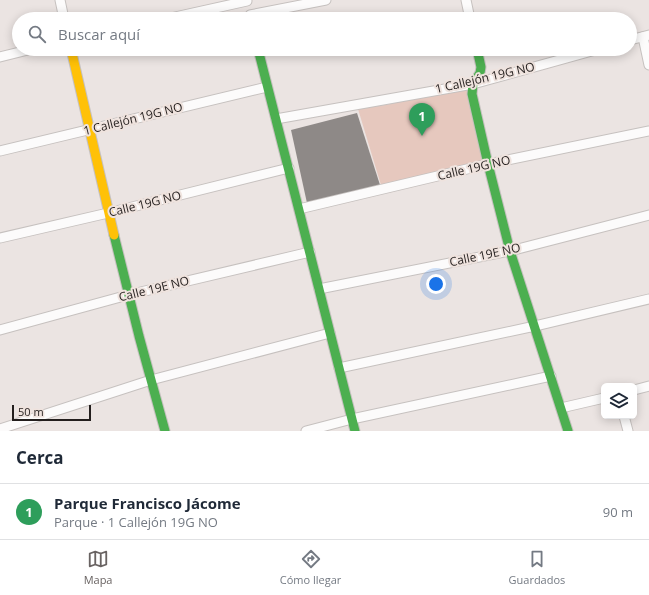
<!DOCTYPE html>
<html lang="es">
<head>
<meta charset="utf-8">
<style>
  body { margin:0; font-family:"Open Sans",sans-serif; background:#f6f6f7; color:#1f2937 }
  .controls { position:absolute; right:12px; bottom:12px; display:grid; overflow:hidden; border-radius:6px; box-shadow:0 2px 10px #0003 }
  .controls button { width:36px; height:36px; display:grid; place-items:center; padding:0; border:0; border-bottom:1px solid #e0e1e3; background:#fff; color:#1f2937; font:20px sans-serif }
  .scale { position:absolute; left:12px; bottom:10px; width:79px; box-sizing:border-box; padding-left:4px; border:2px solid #231e1d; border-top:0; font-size:11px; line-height:14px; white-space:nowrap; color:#231e1d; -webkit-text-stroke:3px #efe3de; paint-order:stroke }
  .you { position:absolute; left:436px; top:284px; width:14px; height:14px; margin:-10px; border:3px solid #fff; border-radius:50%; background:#1a73e8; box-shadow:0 0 0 6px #1a73e833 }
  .badge { display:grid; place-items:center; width:26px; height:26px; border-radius:50%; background:#696362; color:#fff; font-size:13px; font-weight:700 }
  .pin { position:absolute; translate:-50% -33px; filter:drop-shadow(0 1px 2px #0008) }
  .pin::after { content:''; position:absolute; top:21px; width:14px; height:12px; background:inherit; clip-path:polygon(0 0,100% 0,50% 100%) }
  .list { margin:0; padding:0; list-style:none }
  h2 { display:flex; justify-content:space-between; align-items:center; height:52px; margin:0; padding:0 16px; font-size:17px }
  h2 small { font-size:13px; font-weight:400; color:#747a83 }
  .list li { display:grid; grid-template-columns:26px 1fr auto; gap:12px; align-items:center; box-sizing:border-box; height:56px; padding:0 16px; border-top:1px solid #e0e1e3 }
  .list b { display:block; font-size:15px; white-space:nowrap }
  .list p { margin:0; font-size:13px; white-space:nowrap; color:#747a83 }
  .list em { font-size:13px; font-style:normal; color:#747a83 }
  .icon { flex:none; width:22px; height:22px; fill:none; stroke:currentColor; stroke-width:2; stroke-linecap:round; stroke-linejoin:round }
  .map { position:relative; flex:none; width:649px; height:431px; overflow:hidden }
  .search { position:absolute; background:#fff; box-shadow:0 2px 10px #0003; left:12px; right:12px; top:12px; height:44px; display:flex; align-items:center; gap:10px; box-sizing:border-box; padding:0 14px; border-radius:22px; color:#747a83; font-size:15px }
  .sheet { height:108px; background:#fff }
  nav { display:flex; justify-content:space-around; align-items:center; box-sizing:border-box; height:56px; border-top:1px solid #e0e1e3; background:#fff; font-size:11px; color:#747a83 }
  nav a { display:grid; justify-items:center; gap:2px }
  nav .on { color:#696362 }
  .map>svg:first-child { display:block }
  .green { fill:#e6c8be }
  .building { fill:#8e8987 }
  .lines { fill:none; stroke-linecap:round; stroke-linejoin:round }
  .street-casing { stroke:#c6c1bf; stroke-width:11 }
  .fast-casing { stroke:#c6c1bf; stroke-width:11 }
  .slow-casing { stroke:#c6c1bf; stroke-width:11 }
  .street { stroke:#fcfbfb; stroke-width:9 }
  .fast { stroke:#4caf50; stroke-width:9 }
  .slow { stroke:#ffc107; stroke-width:9 }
  .labels { text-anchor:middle; stroke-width:4; stroke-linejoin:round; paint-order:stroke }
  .street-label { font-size:12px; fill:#231e1d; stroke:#efe3de }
</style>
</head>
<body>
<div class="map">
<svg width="649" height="431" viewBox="0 0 649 431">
  <rect width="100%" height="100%" fill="#ebe4e2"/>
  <polygon class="green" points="468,88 483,161 381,185 358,109 385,105"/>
  <polygon class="building" points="357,113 380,185 307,203 291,130"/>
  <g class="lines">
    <g class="street-casing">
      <g id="street">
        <polyline points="60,0 64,19"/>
        <polyline points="466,0 470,19"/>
        <polyline points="250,15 326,0"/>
        <polyline points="166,19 247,1"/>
        <polyline points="643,37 649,65"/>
        <polyline points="630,40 649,35"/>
        <polyline points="0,57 32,49"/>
        <polyline points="276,119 473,84 599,49"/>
        <polyline points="0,151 267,87"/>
        <polyline points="299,209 488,164 649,131"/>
        <polyline points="0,238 108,213 289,168"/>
        <polyline points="319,289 510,251 649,215"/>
        <polyline points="0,330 128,295 310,252"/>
        <polyline points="339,368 535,326 649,299"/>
        <polyline points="634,390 649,386"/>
        <polyline points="561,408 604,398"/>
        <polyline points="624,416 628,431"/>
        <polyline points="0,429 151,380 330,333"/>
        <polyline points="306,431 352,419 551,376"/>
      </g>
    </g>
    <g class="fast-casing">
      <g id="fast">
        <polyline points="258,49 355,431"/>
        <polyline points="477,49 481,67 480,73 473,84 472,94 488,164 510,251 568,431"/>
        <polyline points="114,235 139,336 165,431"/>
      </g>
    </g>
    <g class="slow-casing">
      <polyline id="slow" points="71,49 114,235"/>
    </g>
    <use href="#street" class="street"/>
    <use href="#fast" class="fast"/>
    <use href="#slow" class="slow"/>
  </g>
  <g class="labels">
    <g class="street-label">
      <text transform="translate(485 78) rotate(-13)" y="4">1 Callejón 19G NO</text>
      <text transform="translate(133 119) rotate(-14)" y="4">1 Callejón 19G NO</text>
      <text transform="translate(474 168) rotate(-13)" y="4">Calle 19G NO</text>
      <text transform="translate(145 204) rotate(-14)" y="4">Calle 19G NO</text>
      <text transform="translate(485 255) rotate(-12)" y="4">Calle 19E NO</text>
      <text transform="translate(154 289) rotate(-14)" y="4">Calle 19E NO</text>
    </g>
  </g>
</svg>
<div class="controls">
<button><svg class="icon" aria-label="layers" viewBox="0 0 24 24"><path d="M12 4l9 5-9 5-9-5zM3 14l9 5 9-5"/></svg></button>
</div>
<div class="scale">50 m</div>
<div class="you"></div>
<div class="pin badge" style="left:422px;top:136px;background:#2e9e5b">1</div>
<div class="search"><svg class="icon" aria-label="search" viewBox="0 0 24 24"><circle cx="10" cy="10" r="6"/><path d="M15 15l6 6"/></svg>Buscar aquí</div>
</div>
<section class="sheet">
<h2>Cerca<small></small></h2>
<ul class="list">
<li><span class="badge" style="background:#2e9e5b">1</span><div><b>Parque Francisco Jácome</b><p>Parque · 1 Callejón 19G NO</p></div><em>90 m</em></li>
</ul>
</section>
<nav>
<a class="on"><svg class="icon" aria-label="map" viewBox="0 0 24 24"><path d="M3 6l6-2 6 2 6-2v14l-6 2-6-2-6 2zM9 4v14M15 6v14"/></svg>Mapa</a>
<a><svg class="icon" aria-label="directions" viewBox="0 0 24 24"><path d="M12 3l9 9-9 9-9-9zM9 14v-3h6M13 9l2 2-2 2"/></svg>Cómo llegar</a>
<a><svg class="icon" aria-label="saved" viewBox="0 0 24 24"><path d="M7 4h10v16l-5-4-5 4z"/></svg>Guardados</a>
</nav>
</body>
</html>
